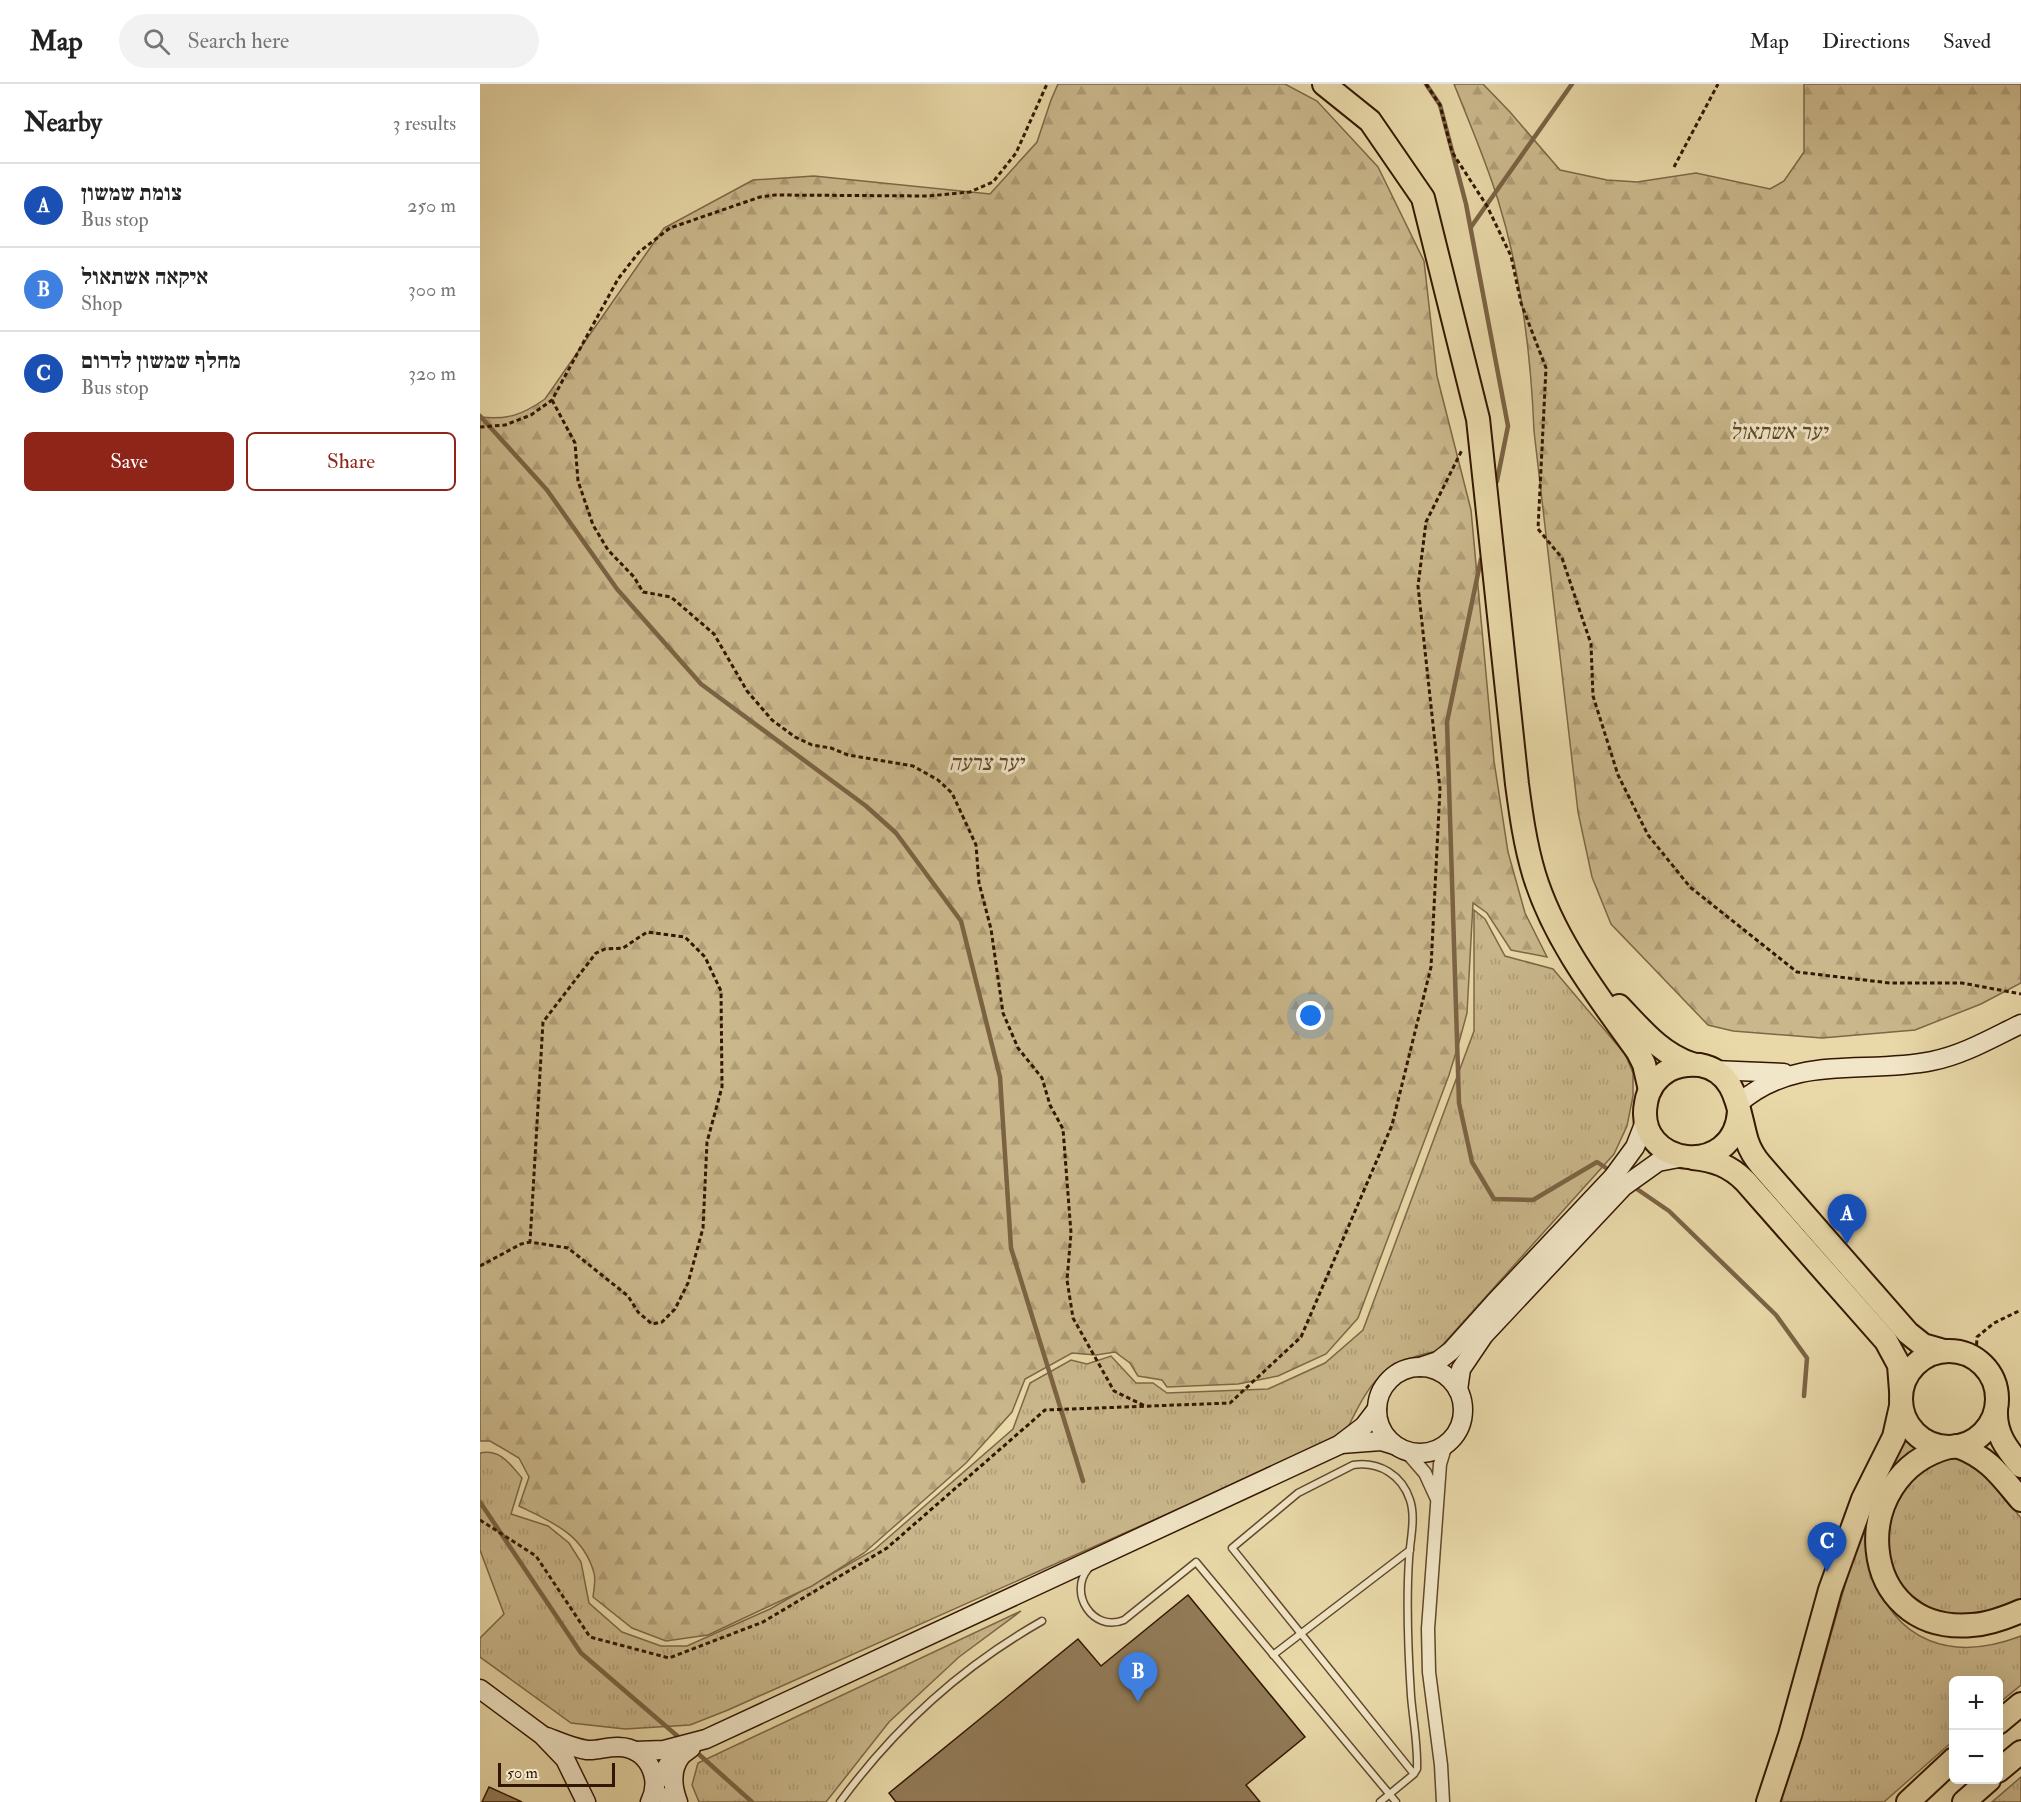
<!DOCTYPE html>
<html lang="en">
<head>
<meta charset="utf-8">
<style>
  body { margin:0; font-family:"IM FELL Double Pica","Frank Ruhl Libre",serif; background:#f2f2f2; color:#222 }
  .controls { position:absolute; right:18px; bottom:18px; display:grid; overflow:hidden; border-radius:9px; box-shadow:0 6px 24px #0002 }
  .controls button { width:54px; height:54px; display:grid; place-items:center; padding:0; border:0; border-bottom:2px solid #e0e0e0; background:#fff; color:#222; font:30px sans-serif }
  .scale { position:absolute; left:18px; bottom:15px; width:117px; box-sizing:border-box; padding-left:6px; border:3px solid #331600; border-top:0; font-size:16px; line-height:21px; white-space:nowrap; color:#331600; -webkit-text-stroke:4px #f1e6c7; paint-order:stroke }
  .you { position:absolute; left:831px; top:932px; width:21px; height:21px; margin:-15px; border:4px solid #fff; border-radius:50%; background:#1a73e8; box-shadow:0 0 0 9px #1a73e833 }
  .badge { display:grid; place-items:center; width:39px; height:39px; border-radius:50%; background:#8f2418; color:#fff; font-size:20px; font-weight:700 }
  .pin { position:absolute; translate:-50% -50px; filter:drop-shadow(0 2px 3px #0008) }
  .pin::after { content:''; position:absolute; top:32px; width:21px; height:18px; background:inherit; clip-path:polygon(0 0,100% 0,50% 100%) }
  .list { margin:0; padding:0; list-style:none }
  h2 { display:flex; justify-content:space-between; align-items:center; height:78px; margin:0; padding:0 24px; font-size:26px }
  h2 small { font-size:20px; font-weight:400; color:#767676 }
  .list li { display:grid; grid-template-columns:39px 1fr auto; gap:18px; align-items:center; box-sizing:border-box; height:84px; padding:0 24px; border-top:2px solid #e0e0e0 }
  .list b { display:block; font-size:22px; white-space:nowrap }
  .list p { margin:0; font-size:20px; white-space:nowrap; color:#767676 }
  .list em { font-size:20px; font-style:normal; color:#767676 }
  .actions { display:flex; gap:12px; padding:18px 24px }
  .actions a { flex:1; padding:14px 0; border:2px solid #8f2418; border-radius:9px; text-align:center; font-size:21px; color:#8f2418 }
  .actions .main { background:#8f2418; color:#fff }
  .icon { flex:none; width:33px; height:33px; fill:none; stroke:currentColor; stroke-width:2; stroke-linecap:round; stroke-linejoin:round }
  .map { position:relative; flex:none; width:1541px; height:1718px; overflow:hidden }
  header { display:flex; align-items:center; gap:36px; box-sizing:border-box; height:84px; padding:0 30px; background:#fff; border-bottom:2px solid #e0e0e0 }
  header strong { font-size:28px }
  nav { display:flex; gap:33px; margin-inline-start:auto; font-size:21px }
  .search { width:420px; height:54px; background:#f2f2f2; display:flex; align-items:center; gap:15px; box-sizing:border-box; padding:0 21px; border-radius:33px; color:#767676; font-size:22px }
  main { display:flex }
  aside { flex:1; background:#fff }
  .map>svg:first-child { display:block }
  .grass { fill:url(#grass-tufts); stroke:#7e6746; stroke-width:1.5 }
  .forest { fill:url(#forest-firs); stroke:#7e6746; stroke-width:1.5 }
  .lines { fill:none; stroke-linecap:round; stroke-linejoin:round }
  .stream { stroke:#7b6343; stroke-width:4.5 }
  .building { fill:#927b58; stroke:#331600; stroke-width:1.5 }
  .lane-casing { stroke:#60472a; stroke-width:9 }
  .street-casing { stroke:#60472a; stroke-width:15 }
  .secondary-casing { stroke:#331600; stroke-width:21 }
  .highway-casing { stroke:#331600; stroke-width:26 }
  .path { stroke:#331600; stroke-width:3; stroke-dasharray:4.5 3; stroke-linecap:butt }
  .lane { stroke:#f1e6c7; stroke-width:6 }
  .street { stroke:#f1e6c7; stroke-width:12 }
  .secondary { stroke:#f1e6c7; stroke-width:18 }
  .highway { stroke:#e9d9a9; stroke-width:22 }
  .labels { text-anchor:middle; stroke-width:6; stroke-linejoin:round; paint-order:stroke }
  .park-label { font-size:22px; font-style:italic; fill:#60472a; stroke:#f1e6c7 }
</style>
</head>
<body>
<header>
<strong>Map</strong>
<div class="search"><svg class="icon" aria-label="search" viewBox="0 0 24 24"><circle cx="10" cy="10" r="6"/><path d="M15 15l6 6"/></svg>Search here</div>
<nav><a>Map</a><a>Directions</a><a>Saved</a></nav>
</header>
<main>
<aside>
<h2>Nearby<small>3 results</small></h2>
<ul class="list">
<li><span class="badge" style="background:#1a4fb4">A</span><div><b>צומת שמשון</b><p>Bus stop</p></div><em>250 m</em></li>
<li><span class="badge" style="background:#3f7fe0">B</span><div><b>איקאה אשתאול</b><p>Shop</p></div><em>300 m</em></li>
<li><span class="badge" style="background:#1a4fb4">C</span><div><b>מחלף שמשון לדרום</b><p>Bus stop</p></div><em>320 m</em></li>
</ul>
<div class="actions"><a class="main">Save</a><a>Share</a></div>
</aside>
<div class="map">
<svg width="1541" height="1718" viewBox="0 0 1541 1718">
  <defs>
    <pattern id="grass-tufts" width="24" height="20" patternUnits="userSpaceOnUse" patternTransform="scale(1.5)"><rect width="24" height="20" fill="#cab88c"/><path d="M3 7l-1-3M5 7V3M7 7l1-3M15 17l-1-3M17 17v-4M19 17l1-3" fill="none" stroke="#ae9d77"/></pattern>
    <pattern id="forest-firs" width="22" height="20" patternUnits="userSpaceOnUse" patternTransform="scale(1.5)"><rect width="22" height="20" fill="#cab88c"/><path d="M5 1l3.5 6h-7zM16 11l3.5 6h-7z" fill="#ae9d77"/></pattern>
  </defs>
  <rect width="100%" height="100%" fill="#e9d9a9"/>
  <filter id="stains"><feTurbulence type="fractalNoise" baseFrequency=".00333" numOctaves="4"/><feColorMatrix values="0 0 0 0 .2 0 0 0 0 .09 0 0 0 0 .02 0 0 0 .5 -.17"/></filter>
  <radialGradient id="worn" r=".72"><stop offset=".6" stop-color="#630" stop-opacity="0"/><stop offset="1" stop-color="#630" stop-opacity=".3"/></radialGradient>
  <g class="grass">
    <path d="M994 826 1005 835 1025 872 1073 885 1145 970 1153 989V1012L1147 1042 1134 1070 957 1267C897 1279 890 1300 864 1351L248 1626 210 1641 145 1645 91 1639 0 1573V1554L24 1530 0 1466V1369C21 1365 30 1380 42 1394L31 1430 68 1442 89 1459 101 1478 109 1519 142 1548 181 1562H207L290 1525 394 1466 533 1345 550 1299 591 1276 607 1280 631 1272 656 1299H673L687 1309 788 1305 845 1279 883 1246 994 947Z"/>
    <path d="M1421 1353 1443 1365 1427 1376 1393 1486C1413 1560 1474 1578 1541 1552V1601L1519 1619 1518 1596H1474L1473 1657 1404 1718H1299L1333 1614 1378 1455Z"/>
    <path d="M1473 1373C1504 1378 1522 1412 1541 1434V1518C1513 1526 1486 1537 1456 1528 1451 1526 1445 1521 1441 1518 1396 1490 1400 1431 1434 1395 1445 1384 1459 1379 1473 1373Z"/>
    <polygon points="541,1527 479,1573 409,1638 346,1718 219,1718 212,1701 218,1679"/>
    <polygon points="1541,1693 1541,1718 1512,1718"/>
  </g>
  <g class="forest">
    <path d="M578 0H805L837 17 898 83 944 177 957 292 991 426 1014 677 1028 768 1045 829 1067 873 1031 866 1007 829 993 819 987 929 978 962 969 991 878 1234 846 1270 798 1292 758 1300 687 1303 682 1296 658 1292 650 1279 635 1268 616 1271 592 1269 545 1295 532 1328 486 1379 384 1469 332 1502 228 1551 186 1557 152 1544 113 1513C114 1505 116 1496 114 1489 103 1450 72 1438 39 1422L49 1393 39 1374 10 1357H0V333C28 336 42 331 65 315L184 144 273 96 334 92 510 110 557 58 571 16Z"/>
    <path d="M974 0H1003L1030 28 1080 86 1127 96 1157 98 1216 89 1290 105 1304 97 1324 68V0H1541V899L1501 920 1435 946 1342 954 1253 947 1228 941 1131 840 1112 793 1098 728 1054 347C1051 270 1041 190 1018 116 1006 77 989 38 974 0Z"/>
  </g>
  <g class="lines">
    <g class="stream">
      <polyline points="946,0 960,21 986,120 1028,342 1017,397"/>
      <polyline points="991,143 1092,0"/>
      <polyline points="0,332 67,406 137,505 221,600 386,722 416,749 481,837 520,993 531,1164 603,1397"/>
      <polyline points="1001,475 967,638 979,1019 992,1078 1014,1115 1053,1116 1117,1078 1132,1088"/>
      <polyline points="1154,1103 1189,1127 1296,1231 1327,1274 1324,1312"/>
      <polyline points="0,1418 101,1569 202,1656"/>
      <polyline points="213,1665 272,1718"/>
    </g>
  </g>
  <g class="building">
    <polygon points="708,1511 825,1653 766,1701 780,1718 416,1718 409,1709 598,1555 621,1582"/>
    <polygon points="9,1703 42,1718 2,1718"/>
  </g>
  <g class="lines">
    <g class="lane-casing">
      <g id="lane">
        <path d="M608 1485C588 1509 613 1549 644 1536L716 1478 916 1718"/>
        <polyline points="793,1571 930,1466"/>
        <path d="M360 1718C415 1643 481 1583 562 1537"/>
        <path d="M900 1718 934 1690 937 1685C938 1661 933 1636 931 1612 928 1566 926 1521 929 1475 930 1456 936 1434 930 1416 922 1391 899 1377 873 1381L818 1409 752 1464 934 1690"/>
      </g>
    </g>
    <g class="street-casing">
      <g id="street">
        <polyline points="926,1367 945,1389 956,1413"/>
        <polyline points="175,1702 188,1718"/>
        <polyline points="963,1718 961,1681 949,1588 948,1545 960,1380 964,1367 970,1356"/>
      </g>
    </g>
    <g class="secondary-casing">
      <g id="secondary">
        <polyline points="1233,986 1304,989"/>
        <path d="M1258 1020C1316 969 1384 991 1452 977 1483 971 1512 954 1541 940"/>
        <circle cx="940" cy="1326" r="43"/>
        <polyline points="940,1283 958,1277 971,1267 1015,1218 1133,1093 1155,1063 1166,1035"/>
        <polyline points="978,1306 981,1285 1004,1251 1143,1103 1178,1078 1204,1073"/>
        <polyline points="861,1360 901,1357 914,1361"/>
        <polyline points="0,1605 62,1651 85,1675 106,1718"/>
        <path d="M67 1653C80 1658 93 1664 107 1666 118 1667 128 1662 139 1663 168 1664 182 1694 170 1718"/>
        <polyline points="155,1667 184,1666 226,1655 859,1361 884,1342 897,1325"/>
        <polyline points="175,1700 188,1681 211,1664"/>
        <path d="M198 1718C192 1702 190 1686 201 1672"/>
      </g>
    </g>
    <g class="highway-casing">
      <g id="highway">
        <path d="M844 0 890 37 943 114 998 335 1037 700C1041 730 1045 760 1054 790 1074 856 1118 912 1158 968L1164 980 1170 1006"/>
        <path d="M1139 922C1161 945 1181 970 1212 980"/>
        <path d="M1259 1027C1255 1096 1154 1083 1166 1019 1168 1005 1177 993 1189 986 1199 981 1210 980 1220 981 1258 988 1258 1028 1267 1057 1270 1066 1275 1074 1281 1081L1428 1249 1443 1261 1464 1267"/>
        <path d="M1213 1074C1234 1076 1250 1082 1265 1097L1406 1257 1419 1281 1421 1307"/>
        <circle cx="1469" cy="1315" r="48"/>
        <path d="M1516 1327C1515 1350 1527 1365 1541 1382"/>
        <path d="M1477 1362C1509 1374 1520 1391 1541 1416"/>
        <path d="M1469 1363C1365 1390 1375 1551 1492 1541 1509 1540 1525 1534 1541 1527"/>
        <polyline points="1518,1639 1541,1620"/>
        <polyline points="1518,1687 1541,1668"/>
        <polyline points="1288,1718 1310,1651 1350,1506 1383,1415 1414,1353 1421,1322"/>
        <polyline points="1428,1718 1474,1675"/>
        <polyline points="1484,1718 1509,1696"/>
      </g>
    </g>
    <g class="path">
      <polyline points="946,0 960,21 972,68 1007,122 1031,172 1041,219 1066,284 1058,445 1082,474 1111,560 1113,612 1138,691 1168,751 1210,803 1317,888 1410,899 1482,899 1541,910"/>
      <polyline points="1194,83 1238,0"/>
      <polyline points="72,316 95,359 98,397 113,441 128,466 154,493 163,508 191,513 234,550 267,607 292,636 315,653 332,661 351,664 368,671 433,682 458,696 472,709 496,761 499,799 511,845 523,929 538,964 562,994 570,1021 583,1045 591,1149 587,1196 593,1234 634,1307 665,1322"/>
      <polyline points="0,343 25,341 51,331 72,316 138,195 159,168 190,144 280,113 295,111 448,112 490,108 513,98 536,69 567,0"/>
      <polyline points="0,1182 41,1160 50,1158 88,1164 148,1212 158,1228 172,1240 182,1238 195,1225 208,1199 223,1144 227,1058 242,1003 241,907 225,873 205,853 167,848 143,864 125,865 116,869 63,938 50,1158"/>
      <polyline points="1485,1269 1496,1272 1497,1253 1514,1239 1541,1226"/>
      <polyline points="0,1436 56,1472 110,1553 189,1574 283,1538 407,1464 565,1326 750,1319 821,1253 912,1041 951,883 960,705 938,502 946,438 982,366"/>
    </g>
    <use href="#lane" class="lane"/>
    <use href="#street" class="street"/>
    <use href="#secondary" class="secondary"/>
    <use href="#highway" class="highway"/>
  </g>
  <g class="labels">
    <g class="park-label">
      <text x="1298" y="355">יער אשתאול</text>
      <text x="506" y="686">יער צרעה</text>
    </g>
  </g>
  <rect width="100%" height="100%" filter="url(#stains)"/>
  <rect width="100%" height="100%" fill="url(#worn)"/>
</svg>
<div class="controls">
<button>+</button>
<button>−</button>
</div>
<div class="scale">50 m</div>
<div class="you"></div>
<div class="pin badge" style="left:1367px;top:1160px;background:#1a4fb4">A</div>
<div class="pin badge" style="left:658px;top:1618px;background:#3f7fe0">B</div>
<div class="pin badge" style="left:1347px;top:1488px;background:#1a4fb4">C</div>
</div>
</main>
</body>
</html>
